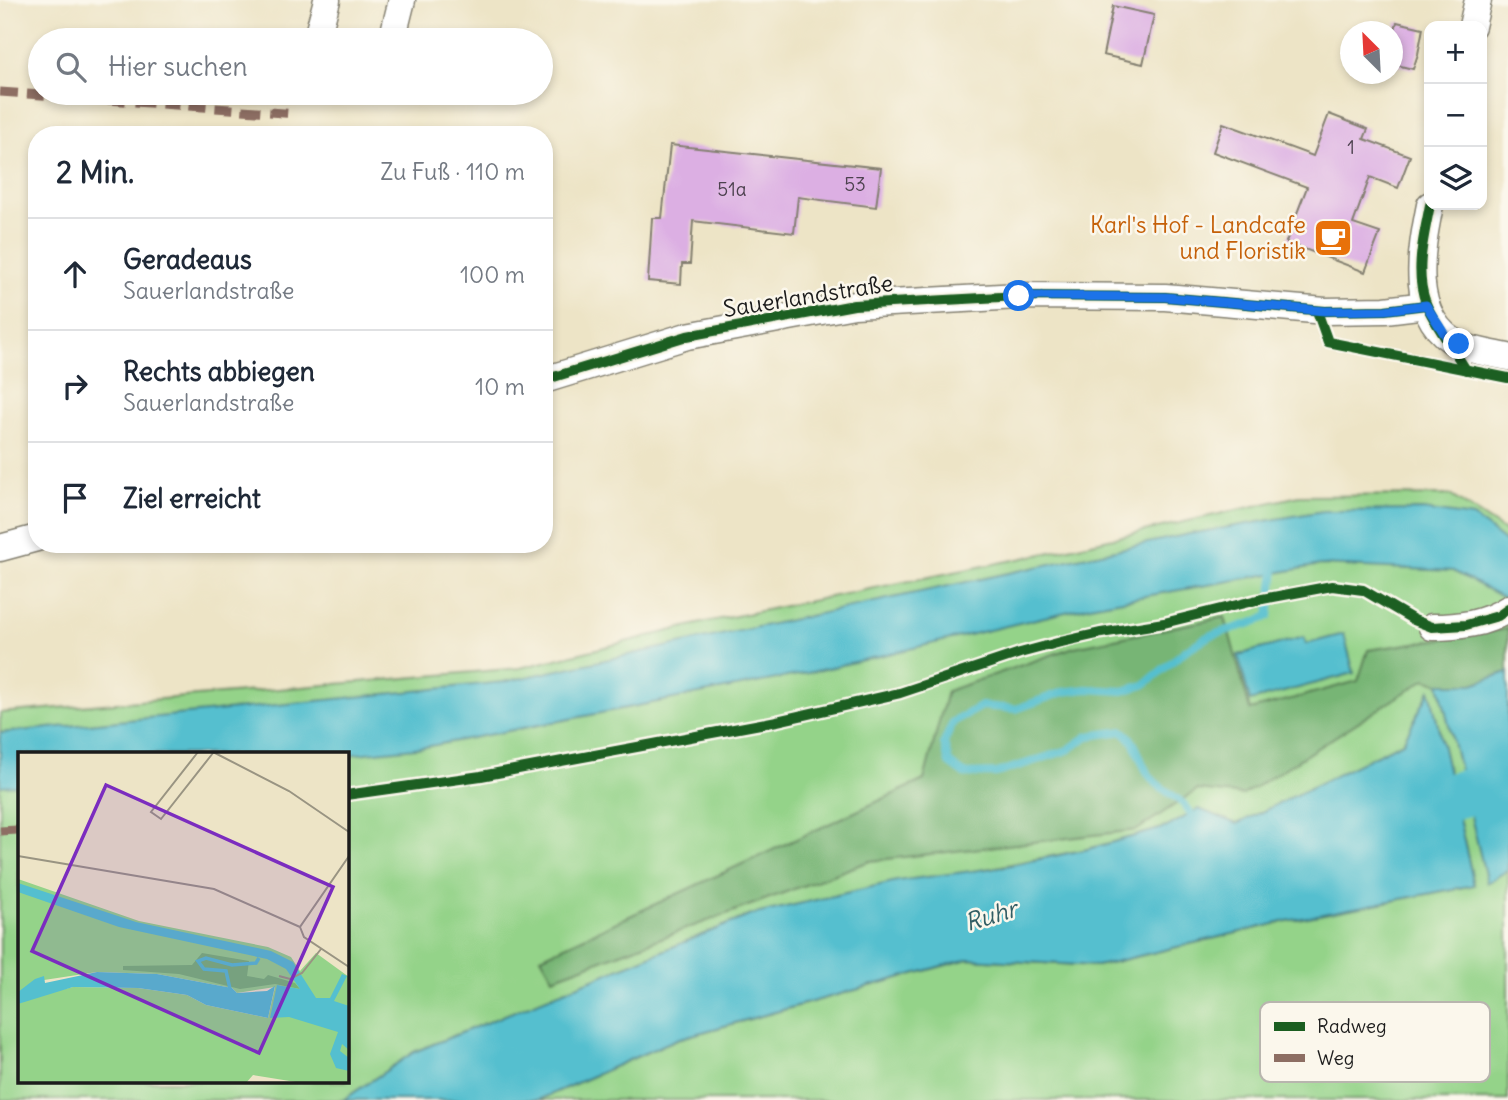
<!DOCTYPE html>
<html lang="de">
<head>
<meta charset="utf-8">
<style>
  body { margin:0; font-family:Delius,sans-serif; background:#f2f2f3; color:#1f2937 }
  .controls { position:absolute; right:21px; top:21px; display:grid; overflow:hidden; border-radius:14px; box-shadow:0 4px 10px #0003 }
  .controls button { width:63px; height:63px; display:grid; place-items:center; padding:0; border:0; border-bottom:2px solid #e0e1e3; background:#fff; color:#1f2937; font:35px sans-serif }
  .compass { position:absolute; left:1340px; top:21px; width:63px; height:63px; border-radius:50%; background:#fff; box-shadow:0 4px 10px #0003; rotate:336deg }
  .stop { position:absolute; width:21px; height:21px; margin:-16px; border:5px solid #1a73e8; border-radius:50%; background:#fff }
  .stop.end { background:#1a73e8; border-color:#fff; box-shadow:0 2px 7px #0008 }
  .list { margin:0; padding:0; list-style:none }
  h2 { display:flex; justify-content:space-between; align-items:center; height:91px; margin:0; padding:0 28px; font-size:30px }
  h2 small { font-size:23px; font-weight:400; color:#747a83 }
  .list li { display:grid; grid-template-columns:46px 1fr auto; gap:21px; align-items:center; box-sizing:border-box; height:112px; padding:0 28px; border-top:2px solid #e0e1e3 }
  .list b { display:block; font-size:26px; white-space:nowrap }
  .list p { margin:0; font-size:23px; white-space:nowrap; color:#747a83 }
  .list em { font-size:23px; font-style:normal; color:#747a83 }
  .icon { flex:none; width:38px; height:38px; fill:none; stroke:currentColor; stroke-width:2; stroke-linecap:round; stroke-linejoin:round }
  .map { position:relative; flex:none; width:1508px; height:1100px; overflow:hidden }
  .search { position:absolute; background:#fff; box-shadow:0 4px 10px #0003; left:28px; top:28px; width:525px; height:77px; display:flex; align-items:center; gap:18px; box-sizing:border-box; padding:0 24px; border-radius:38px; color:#747a83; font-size:26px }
  .panel { position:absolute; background:#fff; box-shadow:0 4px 10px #0003; left:28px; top:126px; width:525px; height:427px; border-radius:28px }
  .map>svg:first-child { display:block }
  .green { fill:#94d389; stroke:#587852; stroke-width:2; fill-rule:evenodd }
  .forest { fill:#77b575; stroke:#4a6848; stroke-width:2 }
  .water { fill:#54bfcf; stroke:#386e76; stroke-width:2 }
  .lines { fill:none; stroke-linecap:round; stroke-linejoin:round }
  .stream { stroke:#54bfcf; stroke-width:8 }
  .river { stroke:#54bfcf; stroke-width:47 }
  .building { fill:#dcafe3 }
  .minor-casing { stroke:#848071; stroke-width:29 }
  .minor { stroke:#fff; stroke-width:26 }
  .quiet { stroke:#8d6e63; stroke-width:9; stroke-dasharray:18 9; stroke-linecap:butt }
  .cycleway-casing { stroke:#fbf7ec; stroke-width:15 }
  .cycleway { stroke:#1b5e20; stroke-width:10 }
  .route { stroke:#1a73e8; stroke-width:9 }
  .labels { text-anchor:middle; stroke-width:5; stroke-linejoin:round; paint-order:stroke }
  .number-label { font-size:19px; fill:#4c414e }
  .food-label { font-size:23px; fill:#c56008; stroke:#fbf7ec; text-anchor:end }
  .street-label { font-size:23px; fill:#1c1c1c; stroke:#fbf7ec }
  .water-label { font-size:24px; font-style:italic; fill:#325d64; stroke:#fbf7ec }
  .inset-river { fill:none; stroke:#54bfcf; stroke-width:3.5 }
  .inset-road { fill:none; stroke:#999482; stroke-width:2 }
  .view { fill:#7b2cbf; fill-opacity:0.15; stroke:#7b2cbf; stroke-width:3.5 }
  .inset-edge { fill:none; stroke:#1c1c1c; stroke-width:3.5 }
  .key { fill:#fbf7ec; stroke:#b8b5ae; stroke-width:2 }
  .key-label { font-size:19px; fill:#1c1c1c }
</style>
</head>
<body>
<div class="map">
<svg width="1508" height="1100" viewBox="0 0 1508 1100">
  <rect width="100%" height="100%" fill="#fbf7ec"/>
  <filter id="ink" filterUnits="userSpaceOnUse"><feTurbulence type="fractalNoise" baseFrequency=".0143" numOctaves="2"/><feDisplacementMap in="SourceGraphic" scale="14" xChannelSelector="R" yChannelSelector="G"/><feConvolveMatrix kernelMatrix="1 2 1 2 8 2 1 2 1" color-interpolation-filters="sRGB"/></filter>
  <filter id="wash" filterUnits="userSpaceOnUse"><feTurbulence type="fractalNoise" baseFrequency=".00686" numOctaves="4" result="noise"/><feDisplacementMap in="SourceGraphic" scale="28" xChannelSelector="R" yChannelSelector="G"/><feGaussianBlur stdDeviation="1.57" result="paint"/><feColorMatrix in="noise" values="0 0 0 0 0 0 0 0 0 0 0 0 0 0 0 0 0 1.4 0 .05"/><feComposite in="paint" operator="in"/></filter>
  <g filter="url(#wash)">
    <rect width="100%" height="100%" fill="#ede4c6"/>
    <path class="green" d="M1450 495 1508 533V1100H538L677 1039 968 959 1097 966 1287 921 1474 885 1430 691 1403 742 1237 825 1199 809 1167 827 1088 849 751 915 414 1052 343 1100H0V713L520 668 706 622 1038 555 1299 496ZM19 754H346V1081H19Z"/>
    <polygon class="forest" points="1225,617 1250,710 1358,681 1368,650 1508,629 1508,672 1473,684 1439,684 1426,679 1243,795 1197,790 1137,830 870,861 553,978 541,957 924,780 947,691 1074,647"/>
    <g class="water">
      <polygon points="1423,510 1473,517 1508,544 1508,600 1453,571 1321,565 1095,605 808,673 425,747 347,755 19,754 19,785 0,786 0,733 503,682 1189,534 1323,511"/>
      <polygon points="1344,634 1354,673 1250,701 1238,655 1304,637 1306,644"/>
      <polygon points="1508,672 1508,870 1487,883 1439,684 1473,684"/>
      <polygon points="1430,690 1474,885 1287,921 1097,966 968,959 677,1039 538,1100 343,1100 414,1052 751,915 897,881 1001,867 1088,849 1167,827 1199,809 1237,824 1403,742"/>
    </g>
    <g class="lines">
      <path class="stream" d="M1194 822C1189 800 1165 794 1152 779 1138 763 1140 744 1123 731L1088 736 1068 750 997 773 964 774 949 763 944 743 953 722 981 706 1016 709 1063 692 1086 689 1123 691 1144 685 1186 650 1209 636 1255 622 1269 616 1276 563"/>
      <polyline class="river" points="1393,811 1508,782"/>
    </g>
    <g id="blocks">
      <g class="building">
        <polygon points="1113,6 1154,15 1143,64 1103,55"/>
        <polygon points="1397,22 1423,28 1418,54 1413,69 1392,64 1392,41"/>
        <polygon points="1329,114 1368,129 1364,139 1410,156 1398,188 1370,177 1353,224 1380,233 1365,272 1286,242 1307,187 1213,152 1223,123 1313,156"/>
        <polygon points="670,145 881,168 876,207 798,197 794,233 693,221 690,264 682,264 681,284 648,281 652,218 662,218"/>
      </g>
    </g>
  </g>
  <g filter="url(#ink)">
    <use href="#blocks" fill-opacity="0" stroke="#848071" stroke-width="2"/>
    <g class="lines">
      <g class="minor-casing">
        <g id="minor">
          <polyline points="327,0 317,38 335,40"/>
          <polyline points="1472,26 1478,0"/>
          <polyline points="392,40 402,0"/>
          <path d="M1430 205C1421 250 1407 319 1460 345 1475 352 1492 353 1508 357"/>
          <polyline points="544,380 687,336 854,305 1019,296 1165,297 1325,311 1385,310 1426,305"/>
          <polyline points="0,548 37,538"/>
          <path d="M1432 627C1459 627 1485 624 1508 609"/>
        </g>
      </g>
      <use href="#minor" class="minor"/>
      <g class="quiet">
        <polyline points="0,92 296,114"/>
        <polyline points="0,831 19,830"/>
      </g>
      <g class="cycleway-casing">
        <g id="cycleway">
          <path d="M1430 205C1424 236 1414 272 1426 303 1434 325 1454 349 1466 370"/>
          <polyline points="1317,311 1328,342 1508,378"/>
          <polyline points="544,380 687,336 854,305 1019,296 1165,297 1325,311 1385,310 1426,305"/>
          <polyline points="346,795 481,776 777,721 900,693 1020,653 1061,642 1101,633 1164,623 1257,600 1332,586 1363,590 1414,620 1432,627 1466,625 1498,616 1508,609"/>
        </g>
      </g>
      <use href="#cycleway" class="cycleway"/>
    </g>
  </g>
  <g class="lines" filter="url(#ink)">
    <polyline class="route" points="1019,296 1165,297 1325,311 1385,310 1426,305 1445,335 1459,344"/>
  </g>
  <defs>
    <g id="cafe-square" transform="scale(2.0125)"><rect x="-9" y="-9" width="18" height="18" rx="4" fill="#e8710a" stroke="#fbf7ec"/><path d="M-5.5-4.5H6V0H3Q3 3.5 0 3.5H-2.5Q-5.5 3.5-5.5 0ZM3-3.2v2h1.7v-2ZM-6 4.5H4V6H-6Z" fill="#fff"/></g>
  </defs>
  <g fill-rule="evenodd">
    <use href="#cafe-square" x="1333" y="238"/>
  </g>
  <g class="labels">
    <g class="number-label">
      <text x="1351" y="154">1</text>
      <text x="855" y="191">53</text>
      <text x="732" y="196">51a</text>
    </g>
    <g class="food-label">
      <text x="1306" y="233">Karl's Hof - Landcafe<tspan x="1306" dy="26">und Floristik</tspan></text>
    </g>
    <g class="street-label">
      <text transform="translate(808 296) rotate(-9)" y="8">Sauerlandstraße</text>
    </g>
    <g class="water-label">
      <text transform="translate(991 916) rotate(-17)" y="8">Ruhr</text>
    </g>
  </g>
  <g transform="translate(18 752)">
    <rect width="331" height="331" fill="#ede4c6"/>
    <path d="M0 127 121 169 250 195 273 205 282 219 298 201 331 225V331H284L235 323 228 331H0V252L18 244 55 235 120 236 169 243 188 253 250 266 257 235 219 241 214 236 139 222 79 220 26 228 0 240Z" fill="#94d389"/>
    <path d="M184 201 231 209 229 224 246 227 250 223 277 231 282 237 257 232 222 237 161 222 105 218V214L174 213Z" fill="#77b575"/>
    <path d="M0 131 118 170 253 199 275 210 298 246H312L324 222 329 224 316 249 331 254V298L324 292 322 299 331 306V319L318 316 312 302 320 280 271 265 252 266 259 233 282 237 268 217 249 207 101 175 0 140ZM79 220 139 222 214 236 219 241 249 239 257 234 250 266 188 253 169 243 120 236 55 235 0 252V240L17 227 26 224 27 231Z" fill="#54bfcf"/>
    <path class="inset-river" d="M212 237 208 219 186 217 180 209 188 206 214 213 238 211 241 206"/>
    <path class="inset-road" d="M180 0 133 60 143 67 195 1M195 0 271 39 331 80M0 104 196 137 282 175M331 104 282 175 286 185 331 215M261 224 272 227 284 221 303 197"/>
    <path class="view" d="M88 33 315 135 241 301 14 199Z"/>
    <rect width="331" height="331" class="inset-edge"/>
  </g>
  <rect x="1260" y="1002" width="230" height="80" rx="10" class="key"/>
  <rect x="1274" y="1022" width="31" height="9" fill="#1b5e20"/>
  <rect x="1274" y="1054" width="31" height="8" fill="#8d6e63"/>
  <g class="key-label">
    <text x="1317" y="1033">Radweg</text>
    <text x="1317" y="1065">Weg</text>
  </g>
</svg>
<div class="controls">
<button>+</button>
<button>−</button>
<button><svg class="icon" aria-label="layers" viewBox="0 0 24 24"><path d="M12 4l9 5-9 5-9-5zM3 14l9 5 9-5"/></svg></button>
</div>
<svg class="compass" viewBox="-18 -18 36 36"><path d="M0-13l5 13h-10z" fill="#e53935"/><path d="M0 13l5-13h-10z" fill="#747a83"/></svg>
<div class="stop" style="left:1019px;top:296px"></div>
<div class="stop end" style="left:1459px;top:344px"></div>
<div class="search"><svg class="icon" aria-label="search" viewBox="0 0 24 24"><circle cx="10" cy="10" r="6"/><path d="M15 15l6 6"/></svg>Hier suchen</div>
<section class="panel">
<h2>2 Min.<small>Zu Fuß · 110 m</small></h2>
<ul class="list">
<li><svg class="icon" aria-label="ahead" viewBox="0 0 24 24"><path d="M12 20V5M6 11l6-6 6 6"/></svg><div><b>Geradeaus</b><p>Sauerlandstraße</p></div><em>100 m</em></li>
<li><svg class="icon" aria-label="right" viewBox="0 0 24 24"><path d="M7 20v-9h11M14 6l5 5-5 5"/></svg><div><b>Rechts abbiegen</b><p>Sauerlandstraße</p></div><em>10 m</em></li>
<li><svg class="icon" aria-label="arrive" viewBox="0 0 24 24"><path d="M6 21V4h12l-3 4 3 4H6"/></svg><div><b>Ziel erreicht</b></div></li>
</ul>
</section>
</div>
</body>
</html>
